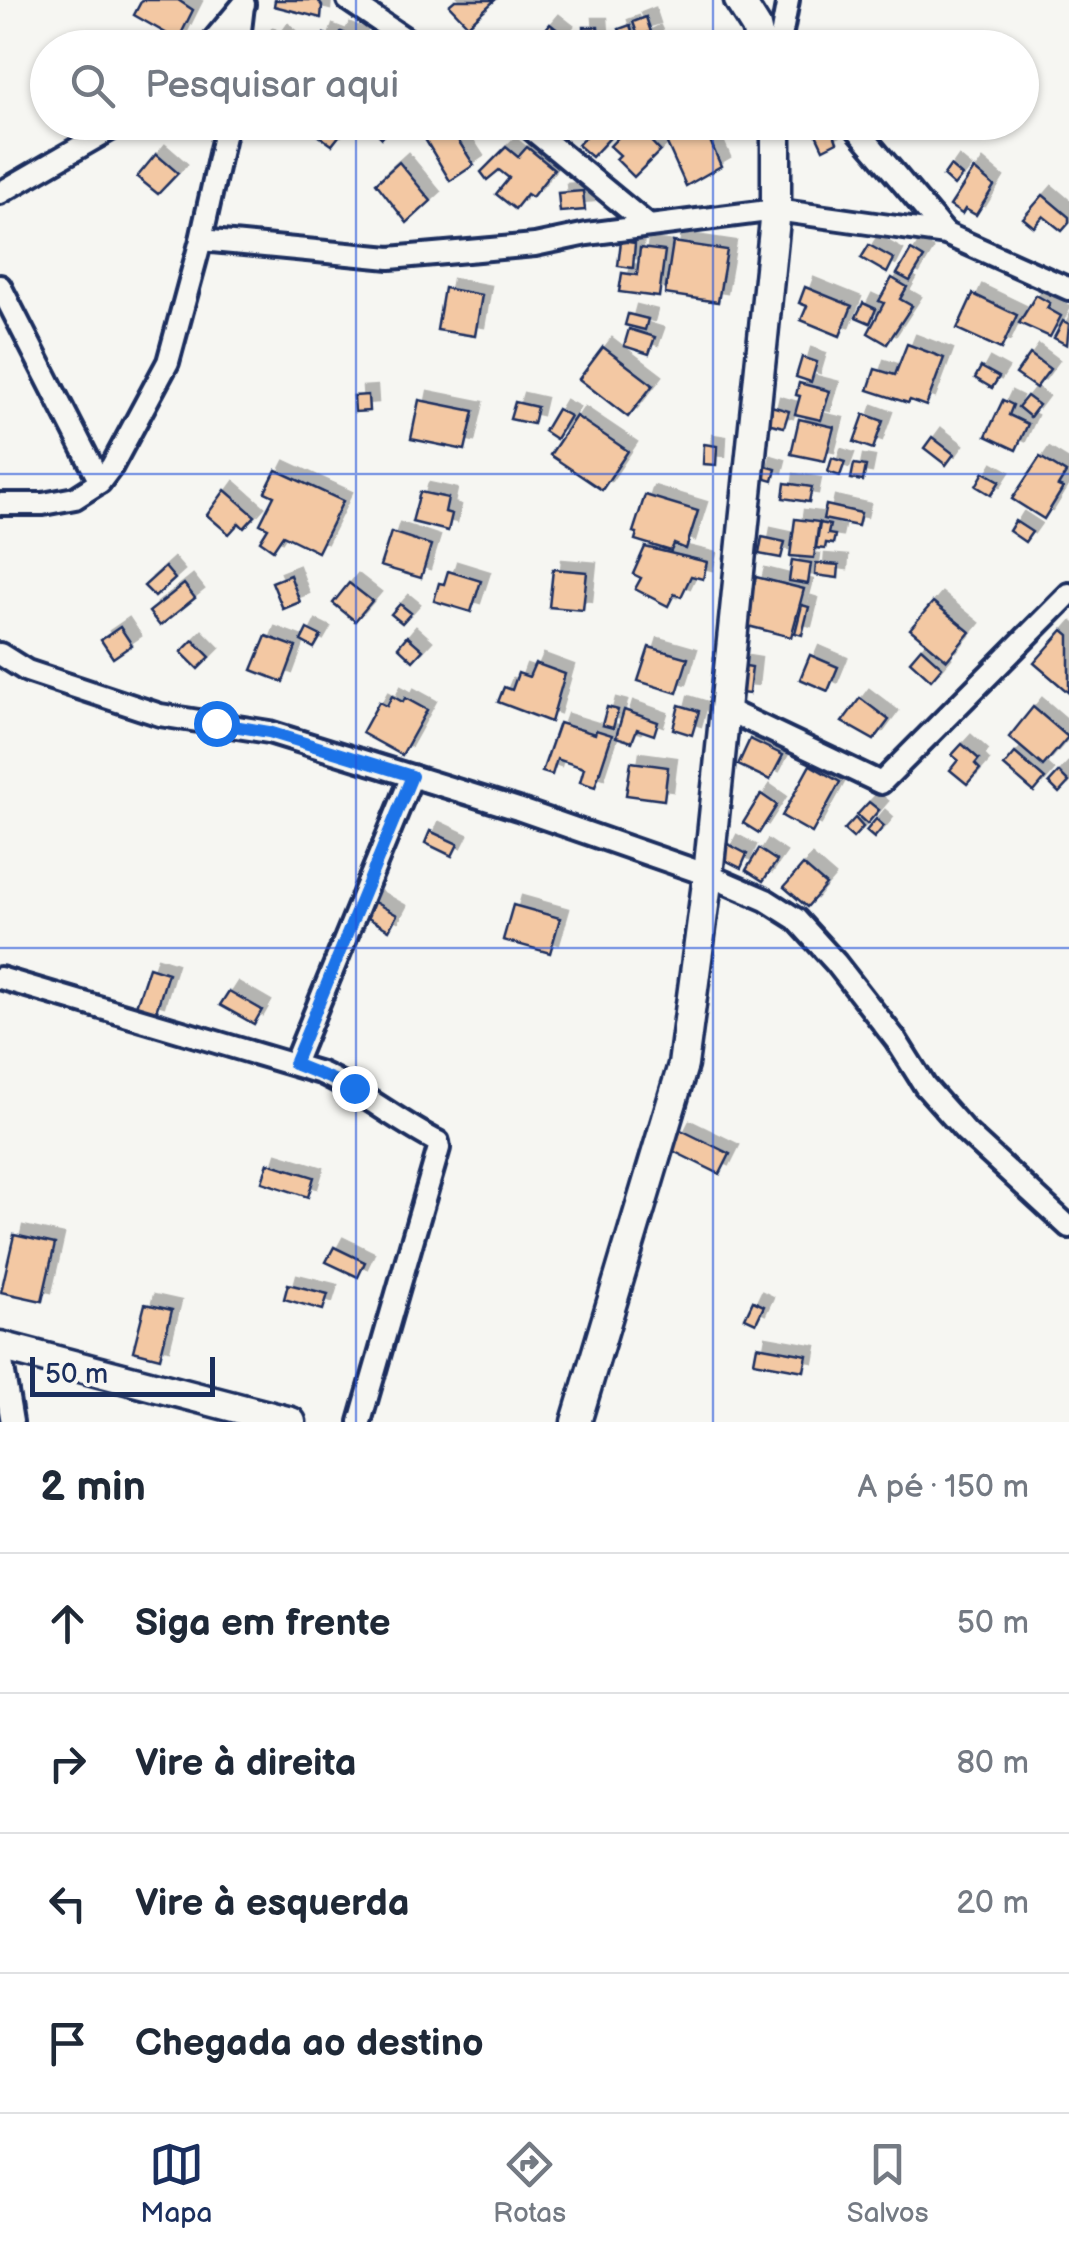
<!DOCTYPE html>
<html lang="pt">
<head>
<meta charset="utf-8">
<style>
  body { margin:0; font-family:"Balsamiq Sans",sans-serif; background:#f6f6f7; color:#1f2937 }
  .scale { position:absolute; left:30px; bottom:25px; width:185px; box-sizing:border-box; padding-left:10px; border:5px solid #1b2f5e; border-top:0; font-size:28px; line-height:35px; white-space:nowrap; color:#1b2f5e; -webkit-text-stroke:8px #f6f6f2; paint-order:stroke }
  .stop { position:absolute; width:30px; height:30px; margin:-22px; border:8px solid #1a73e8; border-radius:50%; background:#fff }
  .stop.end { background:#1a73e8; border-color:#fff; box-shadow:0 2px 10px #0008 }
  .list { margin:0; padding:0; list-style:none }
  h2 { display:flex; justify-content:space-between; align-items:center; height:130px; margin:0; padding:0 40px; font-size:42px }
  h2 small { font-size:32px; font-weight:400; color:#747a83 }
  .list li { display:grid; grid-template-columns:65px 1fr auto; gap:30px; align-items:center; box-sizing:border-box; height:140px; padding:0 40px; border-top:2px solid #e0e1e3 }
  .list b { display:block; font-size:38px; white-space:nowrap }
  .list em { font-size:32px; font-style:normal; color:#747a83 }
  .icon { flex:none; width:55px; height:55px; fill:none; stroke:currentColor; stroke-width:2; stroke-linecap:round; stroke-linejoin:round }
  .map { position:relative; flex:none; width:1069px; height:1422px; overflow:hidden }
  .search { position:absolute; background:#fff; box-shadow:0 2px 8px #0004; left:30px; right:30px; top:30px; height:110px; display:flex; align-items:center; gap:25px; box-sizing:border-box; padding:0 35px; border-radius:55px; color:#747a83; font-size:38px }
  .sheet { height:690px; background:#fff }
  nav { display:flex; justify-content:space-around; align-items:center; box-sizing:border-box; height:140px; border-top:2px solid #e0e1e3; background:#fff; font-size:28px; color:#747a83 }
  nav a { display:grid; justify-items:center; gap:5px }
  nav .on { color:#1b2f5e }
  .map>svg:first-child { display:block }
  .building { fill:#f3c8a3; stroke:#1b2f5e; stroke-width:2.5; filter:url(#shadow) }
  .lines { fill:none; stroke-linecap:round; stroke-linejoin:round }
  .street-casing { stroke:#1b2f5e; stroke-width:28 }
  .secondary-casing { stroke:#1b2f5e; stroke-width:35 }
  .street { stroke:#f6f6f2; stroke-width:20 }
  .secondary { stroke:#f6f6f2; stroke-width:28 }
  .route { stroke:#1a73e8; stroke-width:12 }
  .grid { fill:none; stroke:#1d4ed8; stroke-width:2.5; stroke-opacity:0.55 }
</style>
</head>
<body>
<div class="map">
<svg width="1069" height="1422" viewBox="0 0 1069 1422">
  <defs>
    <filter id="shadow"><feDropShadow dx="9" dy="-9" stdDeviation="0" flood-color="#0004"/></filter>
  </defs>
  <rect width="100%" height="100%" fill="#f6f6f2"/>
  <filter id="ink" filterUnits="userSpaceOnUse"><feTurbulence type="fractalNoise" baseFrequency=".01" numOctaves="2"/><feDisplacementMap in="SourceGraphic" scale="20" xChannelSelector="R" yChannelSelector="G"/><feConvolveMatrix kernelMatrix="1 2 1 2 8 2 1 2 1" color-interpolation-filters="sRGB"/></filter>
  <g filter="url(#ink)">
    <g class="building">
      <polygon points="142,0 178,0 193,10 178,40 134,15"/>
      <polygon points="275,0 318,0 322,6 321,18 274,6"/>
      <polygon points="455,0 495,0 468,25 449,5"/>
      <polygon points="646,17 651,32 638,36 633,22"/>
      <polygon points="550,24 564,35 554,48 541,48 535,42"/>
      <polygon points="630,25 635,40 624,44 619,29"/>
      <polygon points="584,27 598,27 599,41 585,42"/>
      <polygon points="341,32 358,39 355,48 319,48 324,34 337,39"/>
      <polygon points="279,33 297,48 256,47 264,37 272,43"/>
      <polygon points="651,35 657,48 629,48 629,46"/>
      <polygon points="313,122 343,122 347,126 332,145 309,129"/>
      <polygon points="366,122 395,122 382,138"/>
      <polygon points="598,122 605,122 615,132 592,157 578,145"/>
      <polygon points="633,122 650,122 654,127 646,136 660,151 634,177 616,159 620,155 610,146"/>
      <polygon points="694,122 702,122 721,166 686,186 661,130 678,123 681,128"/>
      <polygon points="447,123 474,165 450,181 425,139"/>
      <polygon points="831,127 837,142 823,149 816,134"/>
      <polygon points="506,147 518,157 527,147 554,169 532,197 527,194 515,209 496,194 509,178 499,170 487,180 481,172"/>
      <polygon points="156,154 178,173 158,194 137,177"/>
      <polygon points="399,162 431,201 407,223 376,183"/>
      <polygon points="950,166 962,176 954,186 943,176"/>
      <polygon points="974,169 994,186 976,215 965,209 962,214 950,206"/>
      <polygon points="583,191 585,210 560,212 558,193"/>
      <polygon points="1043,195 1069,217 1069,223 1062,231 1043,216 1034,227 1023,218"/>
      <polygon points="621,241 635,243 633,268 618,266"/>
      <polygon points="673,242 727,250 718,302 665,294"/>
      <polygon points="869,245 894,259 887,273 861,258"/>
      <polygon points="640,248 665,251 659,297 619,292 622,273 637,275"/>
      <polygon points="911,250 924,258 910,281 897,274"/>
      <polygon points="892,278 907,287 900,299 912,306 887,344 868,333 884,303 879,301"/>
      <polygon points="805,287 852,306 840,336 801,320 807,306 799,303"/>
      <polygon points="444,288 482,295 475,336 437,330"/>
      <polygon points="973,294 1017,315 1001,349 957,329"/>
      <polygon points="1036,295 1050,303 1047,308 1061,316 1050,337 1019,323"/>
      <polygon points="863,303 876,309 870,323 856,317"/>
      <polygon points="628,314 648,319 645,330 625,325"/>
      <polygon points="1063,321 1069,324 1067,345 1054,338"/>
      <polygon points="629,329 655,337 649,354 624,346"/>
      <polygon points="907,344 944,358 926,406 910,400 908,403 868,390 875,369 895,375"/>
      <polygon points="603,347 653,385 628,417 579,379"/>
      <polygon points="1030,354 1050,369 1036,388 1016,374"/>
      <polygon points="802,357 817,362 811,382 796,377"/>
      <polygon points="981,367 999,377 992,388 975,378"/>
      <polygon points="799,383 830,391 821,420 795,414 800,396 796,395"/>
      <polygon points="368,395 369,411 355,412 354,396"/>
      <polygon points="1027,396 1039,405 1030,417 1018,407"/>
      <polygon points="419,400 474,411 465,450 411,439"/>
      <polygon points="1003,400 1013,405 1009,415 1028,424 1016,450 986,436"/>
      <polygon points="515,402 537,407 533,424 510,419"/>
      <polygon points="771,406 789,411 784,427 767,423"/>
      <polygon points="557,409 570,416 556,439 544,431"/>
      <polygon points="864,414 883,421 873,449 854,442"/>
      <polygon points="576,416 628,451 602,490 550,455"/>
      <polygon points="799,419 834,427 825,461 791,454"/>
      <polygon points="932,437 954,454 946,465 924,448"/>
      <polygon points="704,444 717,446 716,465 703,464"/>
      <polygon points="1040,457 1066,473 1058,486 1063,488 1044,519 1012,499"/>
      <polygon points="832,458 845,462 840,476 828,472"/>
      <polygon points="854,464 866,466 863,481 851,479"/>
      <polygon points="762,465 776,469 773,481 759,477"/>
      <polygon points="276,470 343,501 318,552 283,535 273,550 260,541 268,528 260,524 274,496 265,492"/>
      <polygon points="984,472 1000,481 991,495 976,486"/>
      <polygon points="785,483 812,487 809,502 783,498"/>
      <polygon points="225,490 255,516 244,528 239,523 229,534 207,515"/>
      <polygon points="420,492 448,498 445,512 452,514 448,531 412,522"/>
      <polygon points="645,495 698,511 686,549 674,544 671,551 635,540 637,533 633,532"/>
      <polygon points="826,505 861,513 858,526 823,519"/>
      <polygon points="795,519 819,522 814,558 790,556"/>
      <polygon points="1015,521 1032,532 1025,542 1009,531"/>
      <polygon points="820,523 830,525 828,534 835,535 833,544 826,543 825,549 816,548"/>
      <polygon points="391,532 431,545 421,578 380,566"/>
      <polygon points="762,537 785,542 781,558 759,554"/>
      <polygon points="645,547 707,562 703,579 691,576 681,597 674,594 668,606 635,589 641,578 633,574"/>
      <polygon points="792,560 811,563 808,584 789,581"/>
      <polygon points="816,563 839,565 838,578 815,575"/>
      <polygon points="165,567 175,579 155,597 144,586"/>
      <polygon points="553,569 587,572 583,610 549,607"/>
      <polygon points="448,571 481,581 471,612 434,601 439,583 444,584"/>
      <polygon points="290,575 300,602 283,609 272,582"/>
      <polygon points="756,577 804,589 791,637 744,625"/>
      <polygon points="349,583 372,601 355,621 333,603"/>
      <polygon points="184,584 195,598 160,626 149,612"/>
      <polygon points="933,602 970,632 947,660 910,629"/>
      <polygon points="400,604 411,613 402,623 391,614"/>
      <polygon points="802,605 809,607 802,635 795,633"/>
      <polygon points="120,627 132,645 113,658 101,640"/>
      <polygon points="307,629 321,636 314,648 301,641"/>
      <polygon points="1063,630 1069,635 1069,693 1034,663"/>
      <polygon points="266,636 296,647 283,682 252,670"/>
      <polygon points="407,636 423,650 413,661 398,647"/>
      <polygon points="193,640 210,657 198,669 181,652"/>
      <polygon points="649,647 688,658 677,693 638,681"/>
      <polygon points="921,648 942,667 931,680 910,661"/>
      <polygon points="810,655 838,667 828,691 800,679"/>
      <polygon points="535,663 565,674 551,722 498,702 504,687 512,690 518,673 529,677"/>
      <polygon points="733,664 752,667 749,694 730,692"/>
      <polygon points="392,696 403,702 405,698 427,710 402,755 362,733 379,702 387,706"/>
      <polygon points="860,698 889,720 874,740 842,722"/>
      <polygon points="679,705 699,711 692,735 673,729"/>
      <polygon points="607,707 618,710 613,728 602,725"/>
      <polygon points="1033,707 1068,737 1043,766 1009,737"/>
      <polygon points="624,710 658,722 654,735 637,729 632,742 616,737"/>
      <polygon points="559,723 595,734 596,730 612,735 595,787 580,782 584,768 557,759 552,775 542,772"/>
      <polygon points="750,739 783,755 770,780 738,765"/>
      <polygon points="962,744 979,759 975,764 980,769 967,784 950,770 958,760 952,755"/>
      <polygon points="1015,753 1045,779 1034,792 1004,766"/>
      <polygon points="631,762 668,767 664,800 626,795"/>
      <polygon points="810,765 840,782 812,833 782,816"/>
      <polygon points="1059,772 1069,782 1059,793 1049,783"/>
      <polygon points="761,794 777,805 759,833 743,823"/>
      <polygon points="869,802 879,810 867,824 857,815"/>
      <polygon points="855,818 863,827 853,838 844,830"/>
      <polygon points="876,819 884,826 874,838 866,831"/>
      <polygon points="430,831 458,844 452,856 425,843"/>
      <polygon points="728,844 747,854 741,868 721,858"/>
      <polygon points="759,849 777,861 763,881 746,870"/>
      <polygon points="803,865 826,885 807,907 784,887"/>
      <polygon points="369,899 397,915 389,930 361,914"/>
      <polygon points="513,905 560,918 550,953 503,940"/>
      <polygon points="149,967 168,973 155,1015 135,1009"/>
      <polygon points="229,991 262,1010 254,1024 220,1005"/>
      <polygon points="681,1130 730,1154 720,1174 671,1150"/>
      <polygon points="268,1163 314,1177 308,1197 262,1182"/>
      <polygon points="14,1235 55,1244 42,1301 1,1292"/>
      <polygon points="334,1247 365,1262 358,1277 326,1262"/>
      <polygon points="288,1284 328,1294 323,1310 284,1299"/>
      <polygon points="753,1301 764,1306 756,1323 745,1318"/>
      <polygon points="145,1304 172,1310 160,1358 133,1351"/>
      <polygon points="757,1346 807,1355 804,1371 754,1362"/>
    </g>
    <g class="lines">
      <g class="street-casing">
        <g id="street">
          <polyline points="348,0 419,48"/>
          <polyline points="207,48 244,4"/>
          <polyline points="238,48 243,5"/>
          <polyline points="779,48 788,0"/>
          <polyline points="523,122 649,226"/>
          <polyline points="851,122 946,234"/>
          <polyline points="0,193 123,122"/>
          <polyline points="201,240 390,258 535,245 587,234 776,210 946,234 1069,289"/>
          <polyline points="0,286 100,482"/>
          <polyline points="0,504 43,504 75,498 100,482 112,466 168,362 201,240 227,122"/>
          <polyline points="0,654 27,671 160,715 269,732 518,809 708,875 766,900 796,919 836,963 896,1040 925,1086 966,1132 1069,1227"/>
          <polyline points="723,708 881,783 1069,594"/>
          <path d="M0 978 321 1073C363 1092 397 1121 438 1142L439 1148 360 1422"/>
          <polyline points="294,1064 412,776"/>
          <polyline points="0,1350 12,1422"/>
        </g>
      </g>
      <g class="secondary-casing">
        <g id="secondary">
          <polyline points="739,0 756,27 761,48"/>
          <polyline points="0,1346 291,1422"/>
          <polyline points="576,1422 683,1065 708,875 776,210 776,122"/>
        </g>
      </g>
      <use href="#street" class="street"/>
      <use href="#secondary" class="secondary"/>
    </g>
  </g>
  <g class="lines" filter="url(#ink)">
    <polyline class="route" points="216,723 269,732 412,776 294,1064 354,1088"/>
  </g>
  <path class="grid" d="M356 0V48M713 0V48M356 122V1422M713 122V1422M0 474H1069M0 948H1069"/>
</svg>
<div class="scale">50 m</div>
<div class="stop" style="left:216px;top:723px"></div>
<div class="stop end" style="left:354px;top:1088px"></div>
<div class="search"><svg class="icon" aria-label="search" viewBox="0 0 24 24"><circle cx="10" cy="10" r="6"/><path d="M15 15l6 6"/></svg>Pesquisar aqui</div>
</div>
<section class="sheet">
<h2>2 min<small>A pé · 150 m</small></h2>
<ul class="list">
<li><svg class="icon" aria-label="ahead" viewBox="0 0 24 24"><path d="M12 20V5M6 11l6-6 6 6"/></svg><div><b>Siga em frente</b></div><em>50 m</em></li>
<li><svg class="icon" aria-label="right" viewBox="0 0 24 24"><path d="M7 20v-9h11M14 6l5 5-5 5"/></svg><div><b>Vire à direita</b></div><em>80 m</em></li>
<li><svg class="icon" aria-label="left" viewBox="0 0 24 24"><path d="M17 20v-9H6M10 6l-5 5 5 5"/></svg><div><b>Vire à esquerda</b></div><em>20 m</em></li>
<li><svg class="icon" aria-label="arrive" viewBox="0 0 24 24"><path d="M6 21V4h12l-3 4 3 4H6"/></svg><div><b>Chegada ao destino</b></div></li>
</ul>
</section>
<nav>
<a class="on"><svg class="icon" aria-label="map" viewBox="0 0 24 24"><path d="M3 6l6-2 6 2 6-2v14l-6 2-6-2-6 2zM9 4v14M15 6v14"/></svg>Mapa</a>
<a><svg class="icon" aria-label="directions" viewBox="0 0 24 24"><path d="M12 3l9 9-9 9-9-9zM9 14v-3h6M13 9l2 2-2 2"/></svg>Rotas</a>
<a><svg class="icon" aria-label="saved" viewBox="0 0 24 24"><path d="M7 4h10v16l-5-4-5 4z"/></svg>Salvos</a>
</nav>
</body>
</html>
